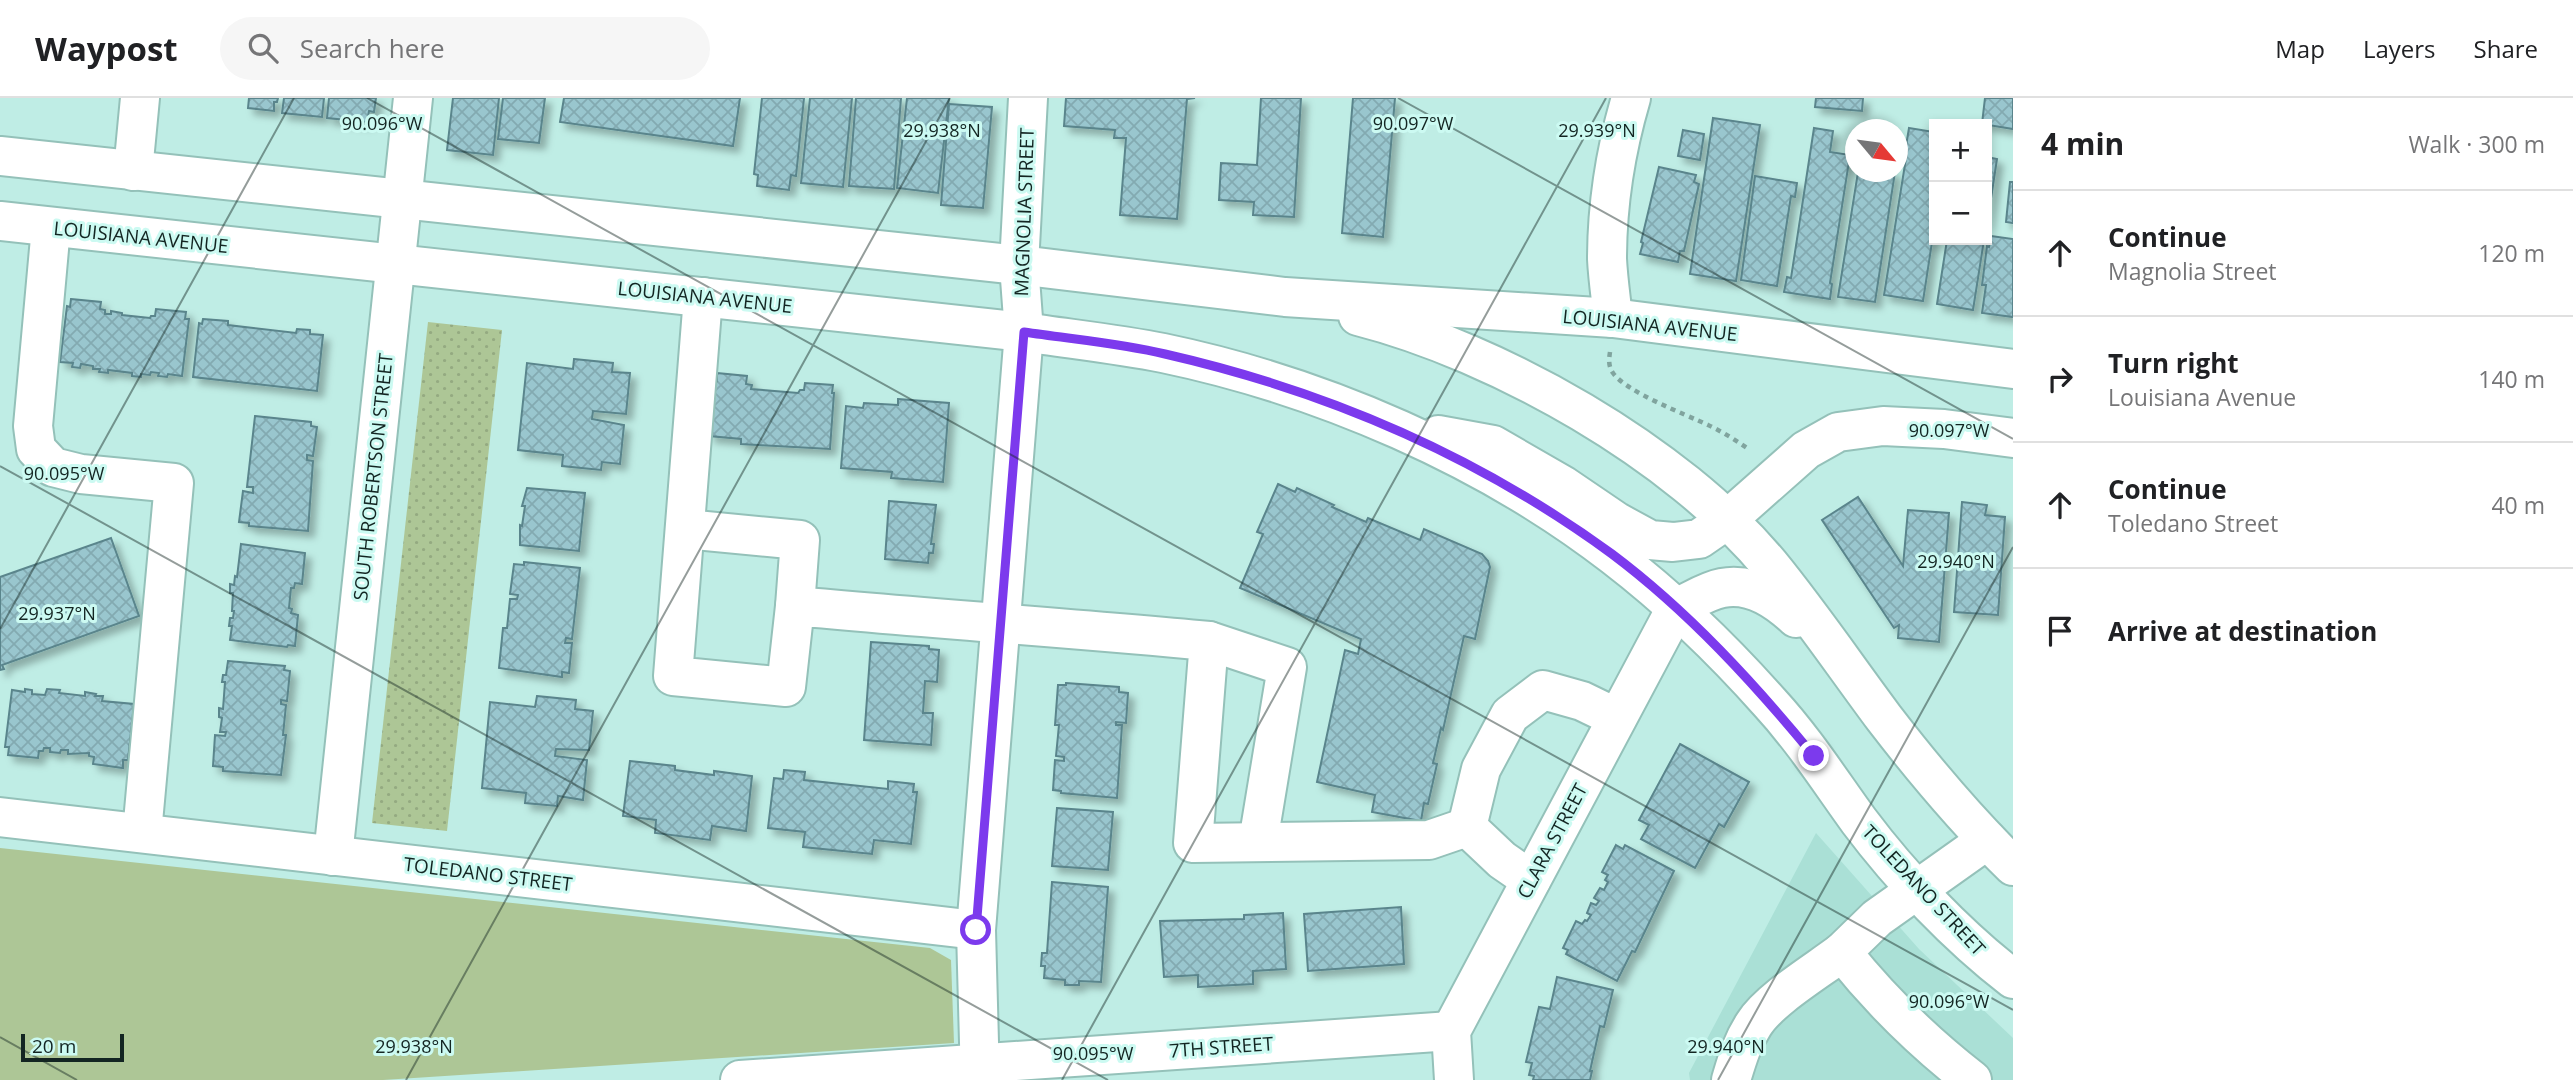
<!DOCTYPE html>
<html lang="en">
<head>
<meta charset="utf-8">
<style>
  body { margin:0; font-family:"Open Sans",sans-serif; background:#f6f6f6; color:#202124 }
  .controls { position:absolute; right:21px; top:21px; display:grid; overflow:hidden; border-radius:0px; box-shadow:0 4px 10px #0003 }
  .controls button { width:63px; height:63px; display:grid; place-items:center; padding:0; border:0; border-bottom:2px solid #e0e0e0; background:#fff; color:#202124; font:35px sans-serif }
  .compass { position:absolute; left:1845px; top:21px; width:63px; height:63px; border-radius:50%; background:#fff; box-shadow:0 4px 10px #0003; rotate:119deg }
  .scale { position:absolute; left:21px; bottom:18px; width:103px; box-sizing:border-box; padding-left:7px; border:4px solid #132522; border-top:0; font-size:19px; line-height:24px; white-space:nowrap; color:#132522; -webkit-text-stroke:5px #ccfaf2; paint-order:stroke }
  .stop { position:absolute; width:21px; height:21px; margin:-16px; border:5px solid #7c3aed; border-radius:50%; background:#fff }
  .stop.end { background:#7c3aed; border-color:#fff; box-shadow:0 2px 7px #0008 }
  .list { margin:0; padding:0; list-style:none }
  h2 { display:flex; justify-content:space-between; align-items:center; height:91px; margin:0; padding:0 28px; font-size:30px }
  h2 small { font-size:23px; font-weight:400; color:#757577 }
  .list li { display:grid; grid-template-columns:46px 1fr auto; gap:21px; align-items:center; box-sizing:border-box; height:126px; padding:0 28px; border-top:2px solid #e0e0e0 }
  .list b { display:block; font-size:26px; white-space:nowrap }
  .list p { margin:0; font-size:23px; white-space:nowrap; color:#757577 }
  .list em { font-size:23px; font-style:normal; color:#757577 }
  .icon { flex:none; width:38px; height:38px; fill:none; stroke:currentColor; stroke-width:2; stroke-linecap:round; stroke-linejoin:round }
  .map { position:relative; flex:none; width:2013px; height:982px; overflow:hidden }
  header { display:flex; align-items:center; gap:42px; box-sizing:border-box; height:98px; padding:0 35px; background:#fff; border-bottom:2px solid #e0e0e0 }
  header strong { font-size:33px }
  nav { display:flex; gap:38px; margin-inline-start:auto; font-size:24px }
  .search { width:490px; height:63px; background:#f6f6f6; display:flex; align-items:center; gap:18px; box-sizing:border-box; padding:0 24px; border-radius:38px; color:#757577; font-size:26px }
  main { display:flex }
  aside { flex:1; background:#fff }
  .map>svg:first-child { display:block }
  .built { fill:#aae0d6 }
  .grass { fill:#adc696 }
  .park { fill:url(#park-dots) }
  .building { fill:url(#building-cross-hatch); stroke:#5a858c; stroke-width:2; filter:url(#shadow) }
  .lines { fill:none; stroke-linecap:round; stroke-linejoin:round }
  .minor-casing { stroke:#94c1b9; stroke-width:42 }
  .path { stroke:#80a49e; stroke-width:4.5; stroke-dasharray:5 5; stroke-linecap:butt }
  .minor { stroke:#fff; stroke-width:38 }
  .route { stroke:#7c3aed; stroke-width:9 }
  .ticks { fill:none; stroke:#132522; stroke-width:2; stroke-opacity:0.45 }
  .labels { text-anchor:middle; stroke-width:6; stroke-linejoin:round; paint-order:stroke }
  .street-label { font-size:19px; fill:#132522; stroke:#ccfaf2 }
  .ticks-label { font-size:18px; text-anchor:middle; fill:#132522; stroke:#ccfaf2; stroke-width:6; stroke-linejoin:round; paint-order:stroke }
</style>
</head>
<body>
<header>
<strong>Waypost</strong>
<div class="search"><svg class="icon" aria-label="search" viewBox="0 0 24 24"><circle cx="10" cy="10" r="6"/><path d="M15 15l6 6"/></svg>Search here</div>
<nav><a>Map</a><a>Layers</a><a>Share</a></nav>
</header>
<main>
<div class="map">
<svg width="2013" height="982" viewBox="0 0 2013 982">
  <defs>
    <pattern id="park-dots" width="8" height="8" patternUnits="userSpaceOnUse" patternTransform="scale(1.75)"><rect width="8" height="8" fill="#adc696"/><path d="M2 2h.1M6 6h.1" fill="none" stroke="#94aa81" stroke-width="1.8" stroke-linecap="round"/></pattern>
    <pattern id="building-cross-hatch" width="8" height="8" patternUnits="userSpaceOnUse" patternTransform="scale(1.75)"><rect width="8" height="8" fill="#99c6ce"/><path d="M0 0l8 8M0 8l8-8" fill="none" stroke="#83aab1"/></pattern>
    <filter id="shadow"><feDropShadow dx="6" dy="6" stdDeviation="3.5" flood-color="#0004"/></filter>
  </defs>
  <rect width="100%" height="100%" fill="#bfede5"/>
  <polygon class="built" points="1816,735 1919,851 2013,940 2013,982 1690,982 1689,975"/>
  <polygon class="grass" points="0,750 930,850 951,862 954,945 383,982 0,982"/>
  <polygon class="park" points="428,224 502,232 447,733 372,725"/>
  <g class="building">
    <polygon points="249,0 278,0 277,4 274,4 274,13 248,10"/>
    <polygon points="284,0 324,0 322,19 282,15"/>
    <polygon points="329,0 376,0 374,14 369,13 367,24 327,20"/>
    <polygon points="453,0 499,0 493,57 447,52"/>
    <polygon points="503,0 545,0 539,45 498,41"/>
    <polygon points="564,0 740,0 733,48 560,24"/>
    <polygon points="762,0 804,0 796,78 791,77 789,92 757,88 758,77 754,76"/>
    <polygon points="810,0 852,0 843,89 801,85"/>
    <polygon points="856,0 901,0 894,91 849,88"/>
    <polygon points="907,0 949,0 938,95 897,90"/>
    <polygon points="1066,0 1195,0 1187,1 1177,121 1120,117 1126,40 1114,40 1115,32 1064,28"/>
    <polygon points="1261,0 1301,0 1294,119 1253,117 1254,104 1219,102 1221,65 1257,67"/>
    <polygon points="1353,0 1395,0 1383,139 1342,135"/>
    <polygon points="1816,0 1863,0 1862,13 1815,9"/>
    <polygon points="1985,0 2013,0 2013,31 1982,26"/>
    <polygon points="949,6 992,9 983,110 941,107"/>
    <polygon points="1713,20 1760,27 1736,183 1690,176"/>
    <polygon points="1814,30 1833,33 1830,54 1850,57 1830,185 1832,186 1830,201 1784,194 1787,179 1791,180"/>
    <polygon points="1909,30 1934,34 1934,131 1923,203 1884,197 1907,54 1905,54"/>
    <polygon points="1683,32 1704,36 1700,62 1678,58"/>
    <polygon points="1987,59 1997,61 1987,127"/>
    <polygon points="1659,69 1696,77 1694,84 1699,86 1684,153 1680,153 1678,164 1640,156 1643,145 1641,144"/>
    <polygon points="1858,74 1895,74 1875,204 1838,199"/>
    <polygon points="1755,78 1797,85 1795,99 1791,98 1777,188 1741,182"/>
    <polygon points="2010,84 2013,84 2013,125 2006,124"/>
    <polygon points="1991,138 2013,141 2013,219 1982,215 1986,187 1982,187 1987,148 1989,149"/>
    <polygon points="1947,142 1984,142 1973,212 1937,206"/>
    <polygon points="71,201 101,204 100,211 105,212 105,216 111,216 111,213 122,215 122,217 150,220 151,218 155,218 156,211 186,214 185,221 189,221 182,278 168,276 167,279 158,278 159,275 151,274 150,277 141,276 141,279 132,278 132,275 108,272 108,275 99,274 100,271 93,271 93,268 81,266 80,270 72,269 73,265 60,264 67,208 70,209"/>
    <polygon points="203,221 228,223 228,227 296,235 297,231 310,232 310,236 323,237 317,293 193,279 199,225 202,226"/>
    <polygon points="574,261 613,265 612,274 630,275 626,316 593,313 592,321 624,327 620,366 602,364 601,372 562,368 563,357 518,352 527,265 573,271"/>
    <polygon points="717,275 747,278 746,286 752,287 751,291 798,295 800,292 804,292 805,285 833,287 832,295 834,295 830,351 741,346 741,341 709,338 714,282 717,283"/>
    <polygon points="898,301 949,305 943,384 891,380 892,374 841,370 846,308 863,310 864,305 898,307"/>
    <polygon points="255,318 311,324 311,328 317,329 313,358 307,357 307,362 313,363 308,433 249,428 249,425 239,424 243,393 253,395 253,389 247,389"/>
    <polygon points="1278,386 1295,394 1297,390 1334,407 1332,409 1366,424 1368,420 1420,442 1424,431 1482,456 1488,463 1490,469 1475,541 1464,538 1443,632 1441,630 1433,665 1437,666 1428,706 1424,705 1421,723 1372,714 1375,697 1317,684 1345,552 1358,556 1361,541 1240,490 1263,436 1257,434"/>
    <polygon points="527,390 585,395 579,453 520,447 520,427 522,428 525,408 522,408"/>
    <polygon points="1858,399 1903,468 1908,412 1949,415 1939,544 1898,540 1899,527 1894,530 1822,422"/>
    <polygon points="889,403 936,407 931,446 934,446 933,455 929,455 928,465 885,461"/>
    <polygon points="1962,404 1987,407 1985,417 2005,419 1998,517 1954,514"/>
    <polygon points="111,440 139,518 2,567 4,571 0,572 0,479"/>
    <polygon points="241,446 305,455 302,486 295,485 294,490 291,490 289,510 292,511 291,515 298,517 295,548 288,547 287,549 230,542 232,528 229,528 230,520 233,520 234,513 232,513 233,495 230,495 230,486 234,487 235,478 237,479"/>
    <polygon points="524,464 580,470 572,541 566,540 565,545 572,545 569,575 562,574 562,579 499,570 503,530 507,530 510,501 517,501 518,497 510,496 514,466 524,467"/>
    <polygon points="871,544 929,548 929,551 939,552 937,584 925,583 923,615 933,615 931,647 864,642"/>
    <polygon points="228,563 285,568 284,572 290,573 287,603 281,602 281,606 286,607 283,637 286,637 281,677 223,673 223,669 213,668 215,637 225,638 226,634 220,634 222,620 219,619 219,610 223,611 225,584 222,584 223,577 226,577"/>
    <polygon points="1066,585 1119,589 1119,594 1128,595 1126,625 1116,624 1116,627 1122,627 1117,700 1061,695 1061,693 1053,692 1055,662 1064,663 1064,659 1056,658 1059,627 1055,627 1058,587 1066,587"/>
    <polygon points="25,591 32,592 32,596 45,597 47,591 60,592 59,595 85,598 85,594 96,596 95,598 103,598 102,603 134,606 128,662 123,662 123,670 93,666 94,659 89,658 89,655 68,656 68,652 61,652 60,655 50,654 50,650 44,650 43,653 39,653 38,660 8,657 9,649 5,649 12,592 25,594"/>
    <polygon points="537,598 576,602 575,611 593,613 589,652 556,651 555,658 587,662 583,702 558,698 557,708 525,705 526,695 482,690 490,604 535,609"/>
    <polygon points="1680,646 1749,684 1724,729 1719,726 1695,770 1641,741 1649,727 1639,722"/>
    <polygon points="630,663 675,668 675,672 714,677 714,673 752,678 746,733 712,728 710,742 655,735 656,722 623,718"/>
    <polygon points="784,672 805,674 804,682 888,691 888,683 914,686 913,694 917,694 911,746 874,742 872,756 803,749 805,734 768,730 774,680 783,681"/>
    <polygon points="1057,710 1113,714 1108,772 1052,768"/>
    <polygon points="1616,747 1623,751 1625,747 1674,773 1635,854 1632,853 1617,883 1566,856 1568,852 1563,850 1576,823 1582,826 1585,822 1587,823 1591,817 1587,815 1591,805 1596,807 1599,803 1594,800 1600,790 1604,792 1608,784 1605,782 1608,777 1602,774"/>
    <polygon points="1052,784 1108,789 1101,884 1079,883 1079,887 1065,887 1065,882 1044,880 1045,868 1041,868 1042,855 1047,855"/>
    <polygon points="1401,809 1404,866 1308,873 1304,816"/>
    <polygon points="1283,815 1286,871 1253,873 1253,886 1198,889 1198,877 1164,879 1160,823 1244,821 1244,817"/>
    <polygon points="1557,879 1613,892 1604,929 1600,928 1590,973 1592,973 1590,982 1533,982 1534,978 1529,977 1532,965 1526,964 1539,909 1550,911"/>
  </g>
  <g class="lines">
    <g class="minor-casing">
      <g id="minor">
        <polyline points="0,58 1019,167 1285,199 1613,220 2013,271"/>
        <polyline points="133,73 140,0"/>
        <path d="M0 123 1024 234C1070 241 1117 246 1163 255 1321 288 1486 359 1614 458 1670 501 1723 552 1770 605 1804 642 1830 683 1859 723 1901 779 1957 838 2013 881"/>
        <polyline points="51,129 33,328 36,351 53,369 81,376 174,385 142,735"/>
        <path d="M703 199 673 578 786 589 795 508C933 521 1071 530 1209 543L1193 745 1429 742 1467 729"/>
        <path d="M1358 218C1499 254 1677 355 1770 467 1810 516 1846 569 1884 620 1924 672 1966 722 2013 768"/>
        <path d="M1613 220C1611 201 1608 181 1607 161 1607 108 1616 51 1631 0"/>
        <polyline points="1438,337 1493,347 1564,388 1617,424 1650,442 1673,444 1699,441 1728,421 1806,352 1838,334 1883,328 1944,331 2013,340"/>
        <polyline points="685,431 800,442 795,508"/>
        <path d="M1676 510C1690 504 1706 493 1722 490 1751 484 1776 501 1796 520"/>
        <polyline points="1209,543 1287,569 1258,744"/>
        <polyline points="0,719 976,832"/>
        <polyline points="333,758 413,0"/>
        <polyline points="1531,782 1502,762 1467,729 1481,671 1510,617 1543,592 1582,603 1617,620"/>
        <polyline points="740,982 1451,933"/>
        <polyline points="980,982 976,832 1024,234 1019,167 1028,0"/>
        <polyline points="1454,982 1451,933 1676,510"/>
        <path d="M1731 982C1737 962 1742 944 1754 926 1770 901 1817 873 1842 854"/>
        <path d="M1972 982C1923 944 1881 903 1842 854L1877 820 1987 742"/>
      </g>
    </g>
    <path class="path" d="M1610 254C1609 261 1608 268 1613 275 1626 294 1685 316 1708 327 1723 334 1737 343 1750 352"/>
    <use href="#minor" class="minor"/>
  </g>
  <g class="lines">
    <path class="route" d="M976 832 1024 234C1070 241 1119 245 1165 256 1327 293 1478 358 1612 456 1688 513 1754 585 1814 658"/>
  </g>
  <path class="ticks" d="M367 0 2013 912M1398 0 2013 341M0 368 1108 982M0 531 294 0M0 939 77 982M406 982 950 0M1062 982 1606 0M1718 982 2013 449"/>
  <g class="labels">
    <g class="street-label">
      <text transform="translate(1024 114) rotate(-88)" y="7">MAGNOLIA STREET</text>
      <text transform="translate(141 139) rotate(6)" y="7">LOUISIANA AVENUE</text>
      <text transform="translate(705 199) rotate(6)" y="7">LOUISIANA AVENUE</text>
      <text transform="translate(1650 227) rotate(6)" y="7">LOUISIANA AVENUE</text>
      <text transform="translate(373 379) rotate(-84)" y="7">SOUTH ROBERTSON STREET</text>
      <text transform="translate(1552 743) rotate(-62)" y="7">CLARA STREET</text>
      <text transform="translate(488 776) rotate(7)" y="7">TOLEDANO STREET</text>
      <text transform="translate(1924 792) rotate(47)" y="7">TOLEDANO STREET</text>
      <text transform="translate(1221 949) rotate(-4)" y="7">7TH STREET</text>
    </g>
  </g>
  <g class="ticks-label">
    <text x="382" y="32">90.096°W</text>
    <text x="1413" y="32">90.097°W</text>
    <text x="942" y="39">29.938°N</text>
    <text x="1597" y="39">29.939°N</text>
    <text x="1949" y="339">90.097°W</text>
    <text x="64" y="382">90.095°W</text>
    <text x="1956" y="470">29.940°N</text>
    <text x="57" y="522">29.937°N</text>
    <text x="1949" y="910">90.096°W</text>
    <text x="414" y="955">29.938°N</text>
    <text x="1726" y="955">29.940°N</text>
    <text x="1093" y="962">90.095°W</text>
  </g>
</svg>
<div class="controls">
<button>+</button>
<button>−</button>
</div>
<svg class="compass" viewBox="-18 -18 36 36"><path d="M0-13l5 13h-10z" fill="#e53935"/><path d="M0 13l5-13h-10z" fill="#757577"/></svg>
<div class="scale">20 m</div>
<div class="stop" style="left:976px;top:832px"></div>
<div class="stop end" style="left:1814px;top:658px"></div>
</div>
<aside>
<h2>4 min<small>Walk · 300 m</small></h2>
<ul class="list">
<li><svg class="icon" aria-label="ahead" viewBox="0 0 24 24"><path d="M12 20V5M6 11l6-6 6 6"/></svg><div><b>Continue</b><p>Magnolia Street</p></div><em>120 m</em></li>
<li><svg class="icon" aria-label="right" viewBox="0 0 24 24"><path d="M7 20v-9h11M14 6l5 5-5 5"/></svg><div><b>Turn right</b><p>Louisiana Avenue</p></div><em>140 m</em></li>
<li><svg class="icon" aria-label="ahead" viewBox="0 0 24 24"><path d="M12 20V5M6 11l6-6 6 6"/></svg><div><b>Continue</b><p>Toledano Street</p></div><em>40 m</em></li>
<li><svg class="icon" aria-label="arrive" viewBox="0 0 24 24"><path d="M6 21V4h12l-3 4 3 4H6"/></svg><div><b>Arrive at destination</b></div></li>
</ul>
</aside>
</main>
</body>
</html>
